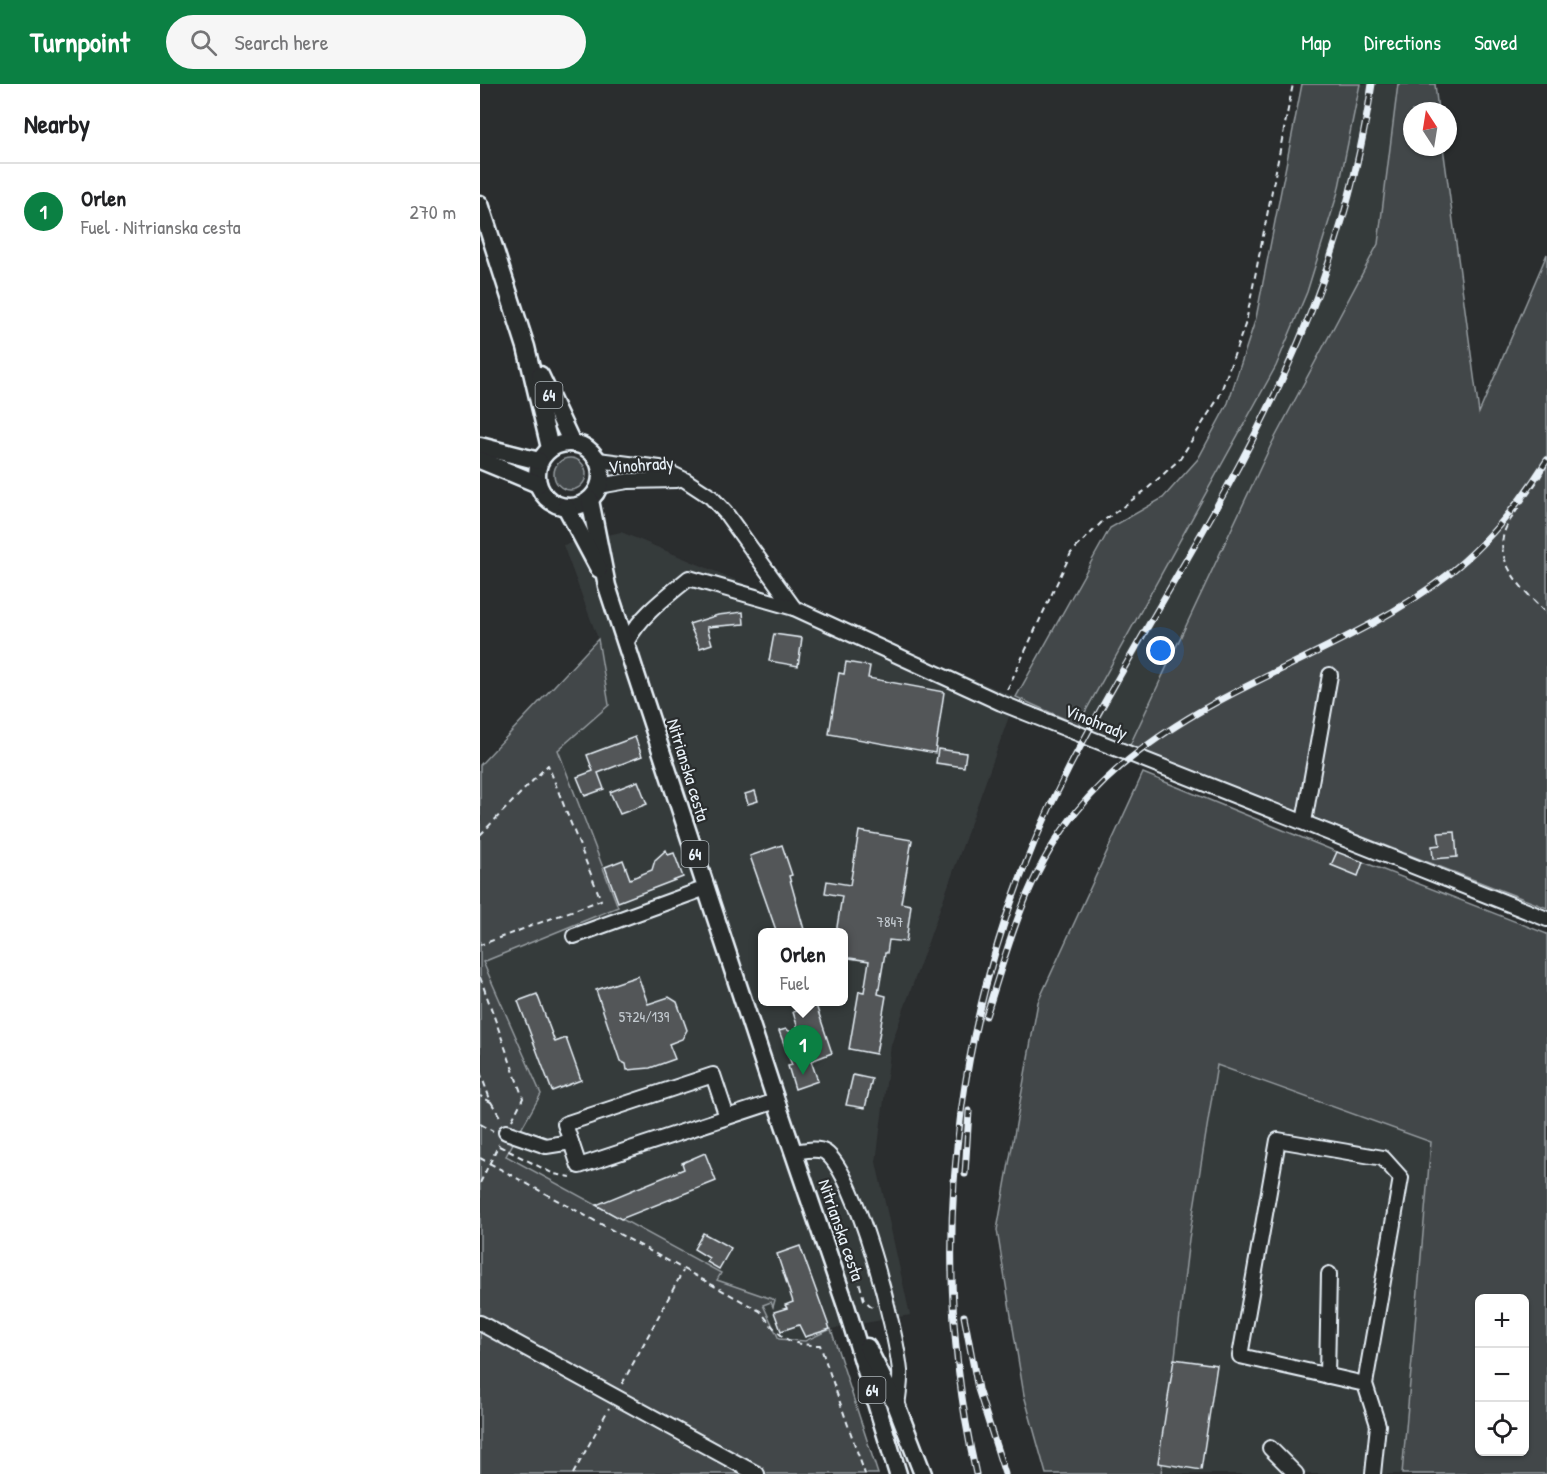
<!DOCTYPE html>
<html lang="en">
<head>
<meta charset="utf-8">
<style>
  body { margin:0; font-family:"Patrick Hand",sans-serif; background:#f6f6f6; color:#202124 }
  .controls { position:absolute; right:18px; bottom:18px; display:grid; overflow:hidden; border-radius:9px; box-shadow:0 2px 4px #0004 }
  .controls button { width:54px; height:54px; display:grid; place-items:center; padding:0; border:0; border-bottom:2px solid #e0e0e0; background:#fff; color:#202124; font:30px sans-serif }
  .compass { position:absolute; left:923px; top:18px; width:54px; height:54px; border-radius:50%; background:#fff; box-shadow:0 2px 4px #0004; rotate:348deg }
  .you { position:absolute; left:681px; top:567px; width:21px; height:21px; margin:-15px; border:4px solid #fff; border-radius:50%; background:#1a73e8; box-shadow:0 0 0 9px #1a73e833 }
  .badge { display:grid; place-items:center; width:39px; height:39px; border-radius:50%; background:#0b8043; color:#fff; font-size:20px; font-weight:700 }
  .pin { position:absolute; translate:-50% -50px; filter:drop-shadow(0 2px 3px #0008) }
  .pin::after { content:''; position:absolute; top:32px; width:21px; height:18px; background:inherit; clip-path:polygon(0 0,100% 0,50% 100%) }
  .popup { position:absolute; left:278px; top:844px; width:90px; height:78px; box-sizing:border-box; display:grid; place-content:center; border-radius:9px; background:#fff; filter:drop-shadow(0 2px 4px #0005); font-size:20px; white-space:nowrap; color:#757577 }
  .popup b { font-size:22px; color:#202124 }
  .popup::after { content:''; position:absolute; left:50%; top:100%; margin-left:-12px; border:12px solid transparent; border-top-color:#fff }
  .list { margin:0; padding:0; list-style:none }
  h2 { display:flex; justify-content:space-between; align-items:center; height:78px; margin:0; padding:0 24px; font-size:26px }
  h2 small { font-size:20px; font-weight:400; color:#757577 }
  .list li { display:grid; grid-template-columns:39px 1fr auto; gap:18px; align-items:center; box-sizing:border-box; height:96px; padding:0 24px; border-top:2px solid #e0e0e0 }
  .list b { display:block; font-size:22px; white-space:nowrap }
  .list p { margin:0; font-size:20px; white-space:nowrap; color:#757577 }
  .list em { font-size:20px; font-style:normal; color:#757577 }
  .icon { flex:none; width:33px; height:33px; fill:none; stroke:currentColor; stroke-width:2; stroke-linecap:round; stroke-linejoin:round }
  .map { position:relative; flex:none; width:1067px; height:1390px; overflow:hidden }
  header { display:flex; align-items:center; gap:36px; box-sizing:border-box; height:84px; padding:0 30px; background:#0b8043; color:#fff }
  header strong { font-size:28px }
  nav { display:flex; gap:33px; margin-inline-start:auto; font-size:21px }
  .search { width:420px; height:54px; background:#f6f6f6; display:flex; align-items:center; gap:15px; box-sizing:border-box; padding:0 21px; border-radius:33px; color:#757577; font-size:22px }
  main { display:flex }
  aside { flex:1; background:#fff }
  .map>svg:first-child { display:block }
  .built { fill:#363a3b; fill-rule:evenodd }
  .green { fill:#424648; stroke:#959ca0; stroke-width:1.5; fill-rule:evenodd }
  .building { fill:#535759; stroke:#e8f1f8; stroke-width:1.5 }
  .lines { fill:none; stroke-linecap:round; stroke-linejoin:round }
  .minor-casing { stroke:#e8f1f8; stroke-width:18 }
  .major-casing { stroke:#e8f1f8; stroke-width:21 }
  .path { stroke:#e8f1f8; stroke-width:2; stroke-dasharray:6 4.5; stroke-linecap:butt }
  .minor { stroke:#2a2d2e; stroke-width:14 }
  .major { stroke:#2a2d2e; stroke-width:16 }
  .rail-casing { stroke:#e8f1f8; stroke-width:7 }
  .rail { stroke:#2a2d2e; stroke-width:4.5; stroke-dasharray:14; stroke-linecap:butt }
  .labels { text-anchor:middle; stroke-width:4.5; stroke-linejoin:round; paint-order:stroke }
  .number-label { font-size:15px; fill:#c3cad0 }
  .shield { fill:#2a2d2e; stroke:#afb6bb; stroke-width:1.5 }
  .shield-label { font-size:16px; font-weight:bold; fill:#e8f1f8 }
  .street-label { font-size:18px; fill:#e8f1f8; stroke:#2a2d2e }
</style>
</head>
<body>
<header>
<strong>Turnpoint</strong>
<div class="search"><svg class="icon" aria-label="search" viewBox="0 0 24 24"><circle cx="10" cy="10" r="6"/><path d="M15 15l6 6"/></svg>Search here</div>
<nav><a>Map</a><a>Directions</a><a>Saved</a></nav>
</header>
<main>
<aside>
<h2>Nearby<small></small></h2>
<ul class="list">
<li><span class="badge">1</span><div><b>Orlen</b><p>Fuel · Nitrianska cesta</p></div><em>270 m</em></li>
</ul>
</aside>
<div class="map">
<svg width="1067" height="1390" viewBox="0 0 1067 1390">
  <rect width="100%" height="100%" fill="#2a2d2e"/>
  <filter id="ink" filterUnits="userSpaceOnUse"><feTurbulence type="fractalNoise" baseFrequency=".0167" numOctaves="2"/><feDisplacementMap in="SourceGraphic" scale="12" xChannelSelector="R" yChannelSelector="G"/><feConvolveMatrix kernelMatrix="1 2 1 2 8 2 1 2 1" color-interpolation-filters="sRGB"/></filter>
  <g filter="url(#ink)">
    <g class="built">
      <polygon points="880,0 918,0 898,160 791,361 649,663 598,641 796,282 827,208 858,109"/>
      <path d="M141 448 536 613 411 961 396 1078 430 1231 351 1245 326 1257 299 1255 283 1221 292 1218 293 1222 295 1216 237 1196 240 1188 25 1072 2 878 138 823 78 666 129 621 118 555 83 461ZM282 848H364V918H282Z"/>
      <polygon points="736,981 951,1058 922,1390 681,1390 709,1155"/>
    </g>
    <g class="green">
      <polygon points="822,0 880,0 858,108 827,208 796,282 598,641 536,613 630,444 683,414 718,375 748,319 776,234"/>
      <polygon points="918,0 955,0 958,27 932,27 932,63 963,63 999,329 1067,170 1067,824 649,663 791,361 898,160"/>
      <circle cx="90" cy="390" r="16"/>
      <polygon points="118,555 129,621 78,666 138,823 3,878 61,1010 26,1072 241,1189 237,1196 295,1216 293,1223 291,1218 283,1221 299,1255 325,1257 351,1245 398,1390 0,1390 0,681"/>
      <path d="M663 689 857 768 852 780 878 791 883 778 1067 850V1390H922L951 1058 737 981 709 1155 681 1390H566L544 1311 517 1146 558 918ZM999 1214H1044V1368H999Z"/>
    </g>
    <g class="building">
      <polygon points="263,528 264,540 227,543 232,560 220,564 209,540 238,531"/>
      <polygon points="294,550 322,554 318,582 289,577"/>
      <polygon points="366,578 390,582 388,594 464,608 455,669 349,650 359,589 364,590"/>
      <polygon points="155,653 162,672 118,689 124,705 105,712 97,693 113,687 107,671"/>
      <polygon points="458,665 486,669 484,683 456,679"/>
      <polygon points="158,697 167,720 140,730 130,708"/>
      <polygon points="275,707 278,717 268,720 265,710"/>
      <polygon points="379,747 432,756 421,819 431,821 426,858 409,856 407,869 405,869 398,910 406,912 396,970 369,965 379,907 384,908 389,877 363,873 363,849 356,849 362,812 345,809 347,797 370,801"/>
      <polygon points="975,748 977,773 953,775 952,762 960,761 958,749"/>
      <polygon points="302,761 312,791 309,792 325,849 297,849 270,772"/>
      <polygon points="186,766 188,771 194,769 203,793 138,818 125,783 143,776 150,795 172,786 175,776"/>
      <polygon points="857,768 883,778 878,792 851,781"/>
      <polygon points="158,892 168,920 189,913 197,918 207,946 202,955 189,960 195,975 170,984 147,986 146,980 140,977 116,906"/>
      <polygon points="57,910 75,958 86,954 101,996 72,1007 38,917"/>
      <polygon points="336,921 352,969 331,977 338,997 315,1005 308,982 312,981 299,947 306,945 321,954 313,928"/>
      <polygon points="373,991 392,995 385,1024 366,1021"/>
      <polygon points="225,1069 236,1097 141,1135 116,1121 204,1085 202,1079"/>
      <polygon points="223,1149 251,1164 239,1185 227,1178 229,1174 214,1165"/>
      <polygon points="320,1162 350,1245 325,1253 319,1241 301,1247 294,1228 307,1224 305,1221 313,1218 297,1170"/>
      <polygon points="694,1275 737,1281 721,1386 678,1379"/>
    </g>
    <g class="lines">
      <g class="minor-casing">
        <g id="minor">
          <polyline points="118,376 180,384 205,396 231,413 245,428 314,524 521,619 1067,835"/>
          <polyline points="119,402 148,397 197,396"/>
          <path d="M147 557C162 530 185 514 209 494L314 524"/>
          <polyline points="824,738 850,591"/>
          <polyline points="94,852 226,804"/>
          <polyline points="247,1033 233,991 85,1040 99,1082 296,1017"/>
          <polyline points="26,1048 66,1062 91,1058"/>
          <path d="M313 1068C323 1067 336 1063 345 1068 377 1090 416 1246 420 1287 421 1298 418 1311 417 1323"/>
          <polyline points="0,1239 277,1390"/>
          <polyline points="847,1292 849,1190"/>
          <polyline points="885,1300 760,1272 798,1056 903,1074 921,1094 885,1300 898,1341 893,1390"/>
          <polyline points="790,1364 816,1390"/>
        </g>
      </g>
      <g class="major-casing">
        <g id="major">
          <polyline points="0,120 46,263 70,364"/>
          <polyline points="60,291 92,359"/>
          <circle cx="89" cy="391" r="32"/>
          <polyline points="0,362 59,377"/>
          <polyline points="0,376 58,400"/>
          <polyline points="110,416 127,502 296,1017 366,1222 418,1390"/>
          <polyline points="86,423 119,485"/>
          <polyline points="387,1263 417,1323 443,1390"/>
        </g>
      </g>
      <g class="path">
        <path d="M1067 380C1057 401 1043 416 1031 435 1005 472 1043 505 1067 530"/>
        <polyline points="527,606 591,469 623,437 666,406 700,375 739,313 766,238 813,0"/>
        <polyline points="0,751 68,681 121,816 0,861"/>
        <polyline points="0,893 43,1014 32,1036"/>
        <polyline points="0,988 11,1018 0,1012"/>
        <polyline points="11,1018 22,1036"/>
        <polyline points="0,1040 13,1047"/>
        <polyline points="19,1062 74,1090 91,1093"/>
        <path d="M0 1074 280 1227C300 1252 306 1262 340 1261L385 1390"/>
        <polyline points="0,1099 19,1060"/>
        <polyline points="377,1190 384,1216 392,1223"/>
        <polyline points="142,1300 203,1187"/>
        <polyline points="93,1390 129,1324"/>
      </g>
      <use href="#minor" class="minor"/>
      <use href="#major" class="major"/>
      <g class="rail-casing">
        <g id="rail">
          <path d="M506 932C530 857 546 790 597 727 693 609 850 581 966 492 1007 460 1040 419 1067 376"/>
          <polyline points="485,1090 489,1027"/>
          <polyline points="484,1232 498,1305 525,1390"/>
          <path d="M496 1390C443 1151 478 899 590 682 659 550 742 426 804 291 847 198 877 101 892 0"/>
        </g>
      </g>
      <use href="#rail" class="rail"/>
    </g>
  </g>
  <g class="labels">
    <g class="number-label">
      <text x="410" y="843">7847</text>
      <text x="164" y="938">5724/139</text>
    </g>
    <g class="shield">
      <rect x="55.5" y="298" width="27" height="26" rx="4.5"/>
      <rect x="201.5" y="757" width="27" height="26" rx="4.5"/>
      <rect x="378.5" y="1293" width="27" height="26" rx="4.5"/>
    </g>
    <g class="shield-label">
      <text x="69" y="317">64</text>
      <text x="215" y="776">64</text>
      <text x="392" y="1312">64</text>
    </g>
    <g class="street-label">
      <text transform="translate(161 381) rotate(-4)" y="6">Vinohrady</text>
      <text transform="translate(616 638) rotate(22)" y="6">Vinohrady</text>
      <text transform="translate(208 686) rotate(73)" y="6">Nitrianska cesta</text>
      <text transform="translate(361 1146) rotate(71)" y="6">Nitrianska cesta</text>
    </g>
  </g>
</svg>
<div class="controls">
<button>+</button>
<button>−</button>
<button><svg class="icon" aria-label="locate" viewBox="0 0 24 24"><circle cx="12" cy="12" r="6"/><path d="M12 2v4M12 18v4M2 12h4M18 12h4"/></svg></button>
</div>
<svg class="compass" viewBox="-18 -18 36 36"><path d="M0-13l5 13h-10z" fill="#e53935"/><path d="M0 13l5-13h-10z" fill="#757577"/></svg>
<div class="you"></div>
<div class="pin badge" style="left:323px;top:991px">1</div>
<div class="popup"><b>Orlen</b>Fuel</div>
</div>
</main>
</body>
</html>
